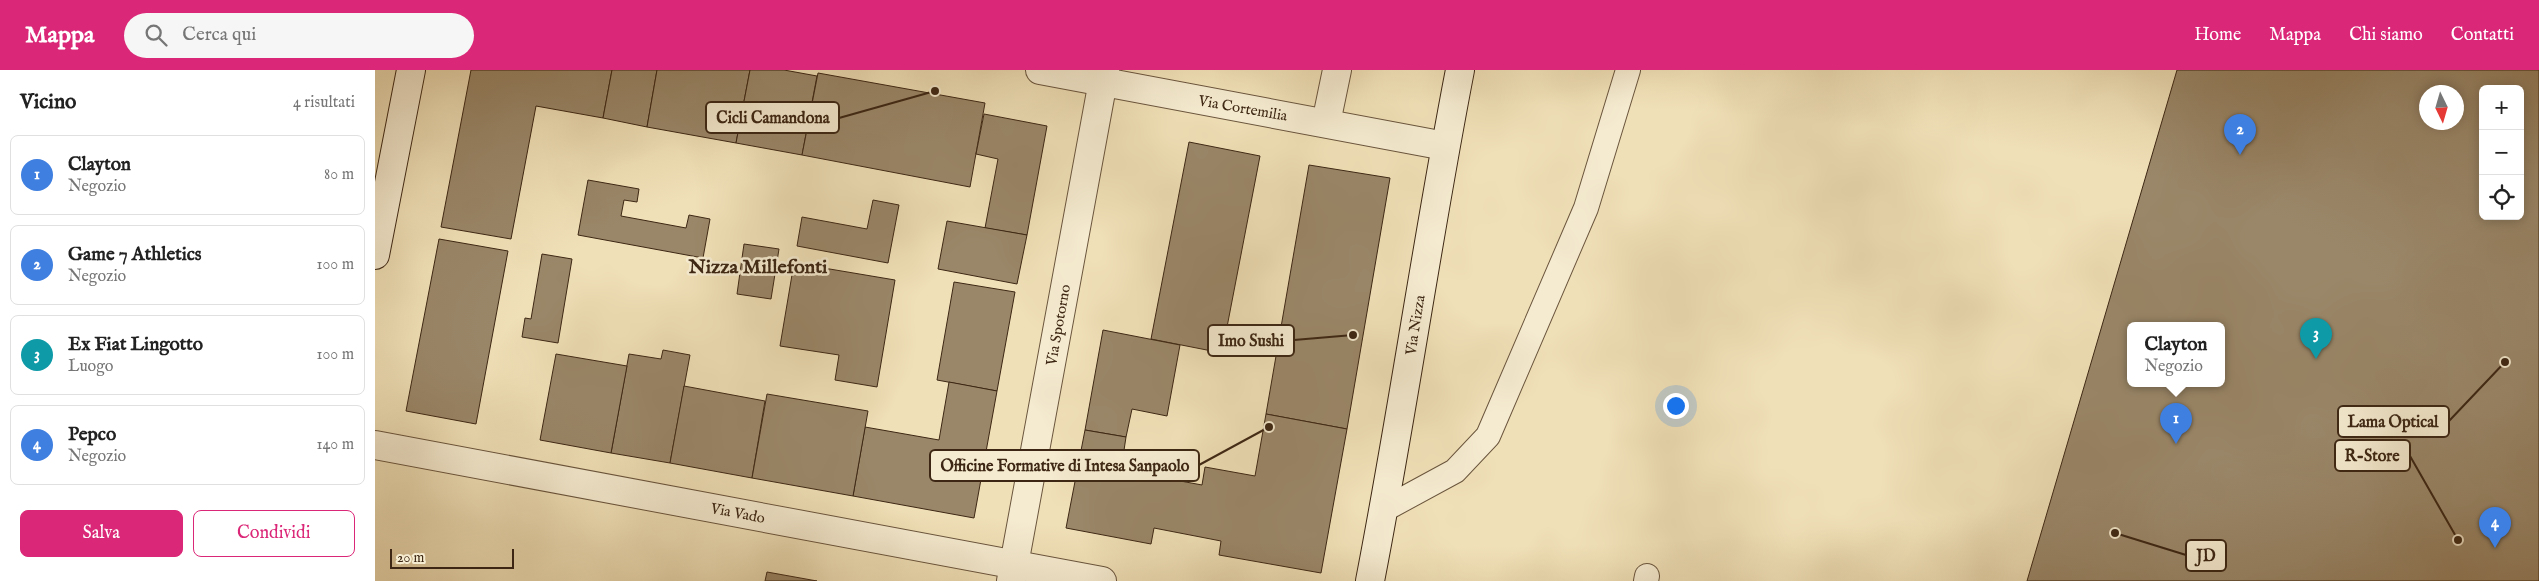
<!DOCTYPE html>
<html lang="it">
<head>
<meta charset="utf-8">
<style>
  body { margin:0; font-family:"IM FELL English",serif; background:#f6f6f6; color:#222 }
  .controls { position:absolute; right:15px; top:15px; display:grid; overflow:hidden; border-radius:8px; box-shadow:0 2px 12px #0003 }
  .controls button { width:45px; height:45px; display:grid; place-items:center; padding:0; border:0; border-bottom:1px solid #e0e0e0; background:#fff; color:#222; font:25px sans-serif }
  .compass { position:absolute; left:2044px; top:15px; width:45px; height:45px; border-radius:50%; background:#fff; box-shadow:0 2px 12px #0003; rotate:175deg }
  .scale { position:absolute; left:15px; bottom:12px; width:124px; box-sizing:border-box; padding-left:5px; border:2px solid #3d2714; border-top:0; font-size:14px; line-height:18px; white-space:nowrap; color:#3d2714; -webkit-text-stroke:4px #f5ebd0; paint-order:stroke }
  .you { position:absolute; left:1300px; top:335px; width:18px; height:18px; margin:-12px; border:4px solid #fff; border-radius:50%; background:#1a73e8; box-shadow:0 0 0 8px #1a73e833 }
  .badge { display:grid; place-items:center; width:32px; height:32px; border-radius:50%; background:#db2777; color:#fff; font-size:16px; font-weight:700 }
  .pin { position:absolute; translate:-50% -41px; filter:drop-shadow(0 1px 2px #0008) }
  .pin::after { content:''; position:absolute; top:26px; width:18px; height:15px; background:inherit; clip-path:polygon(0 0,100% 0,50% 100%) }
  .popup { position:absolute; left:1752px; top:252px; width:98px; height:65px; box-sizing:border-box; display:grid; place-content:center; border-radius:8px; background:#fff; filter:drop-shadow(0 1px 4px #0005); font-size:16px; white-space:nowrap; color:#767676 }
  .popup b { font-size:19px; color:#222 }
  .popup::after { content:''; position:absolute; left:50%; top:100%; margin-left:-10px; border:10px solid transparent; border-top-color:#fff }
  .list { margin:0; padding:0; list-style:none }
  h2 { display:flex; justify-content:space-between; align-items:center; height:65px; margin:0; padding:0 20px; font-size:21px }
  h2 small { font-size:16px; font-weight:400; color:#767676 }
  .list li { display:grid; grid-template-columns:32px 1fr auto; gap:15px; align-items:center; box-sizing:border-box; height:80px; margin:0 10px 10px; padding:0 10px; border:1px solid #e0e0e0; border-radius:8px }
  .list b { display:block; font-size:19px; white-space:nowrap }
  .list p { margin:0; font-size:16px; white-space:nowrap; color:#767676 }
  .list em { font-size:16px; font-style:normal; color:#767676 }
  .actions { display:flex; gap:10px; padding:15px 20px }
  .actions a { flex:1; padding:11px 0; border:1px solid #db2777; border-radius:8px; text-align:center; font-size:18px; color:#db2777 }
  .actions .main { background:#db2777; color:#fff }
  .icon { flex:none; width:28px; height:28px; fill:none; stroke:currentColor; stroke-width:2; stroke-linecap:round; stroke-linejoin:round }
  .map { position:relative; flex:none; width:2164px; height:511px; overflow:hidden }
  header { display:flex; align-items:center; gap:30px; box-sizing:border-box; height:70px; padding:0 25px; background:#db2777; color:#fff }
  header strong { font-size:24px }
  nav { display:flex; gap:28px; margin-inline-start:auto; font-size:18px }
  .search { width:350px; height:45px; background:#f6f6f6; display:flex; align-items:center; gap:12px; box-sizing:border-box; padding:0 18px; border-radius:28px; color:#767676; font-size:19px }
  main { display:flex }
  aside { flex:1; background:#fff }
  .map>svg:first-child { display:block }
  .building { fill:#9a8769; stroke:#3d2714; fill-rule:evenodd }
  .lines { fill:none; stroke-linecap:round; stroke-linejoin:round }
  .lane-casing { stroke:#6a553d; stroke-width:26 }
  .street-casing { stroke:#6a553d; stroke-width:30 }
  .secondary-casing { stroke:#3d2714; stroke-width:30 }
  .lane { stroke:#f5ebd0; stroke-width:24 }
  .street { stroke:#f5ebd0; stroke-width:28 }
  .secondary { stroke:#f5ebd0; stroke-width:28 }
  .labels { text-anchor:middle; stroke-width:5; stroke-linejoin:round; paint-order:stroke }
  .street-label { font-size:15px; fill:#3d2714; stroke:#f5ebd0 }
  .district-label { font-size:20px; font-weight:bold; fill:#3d2714; stroke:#f5ebd0 }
  .leader { fill:none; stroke:#3d2714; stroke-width:2 }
  .callout-dot { fill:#3d2714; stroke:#f5ebd0; stroke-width:2 }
  .callout { fill:#f5ebd0; stroke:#3d2714; stroke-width:2 }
  .callout-label { font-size:16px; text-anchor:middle; font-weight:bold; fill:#3d2714 }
</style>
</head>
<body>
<header>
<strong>Mappa</strong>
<div class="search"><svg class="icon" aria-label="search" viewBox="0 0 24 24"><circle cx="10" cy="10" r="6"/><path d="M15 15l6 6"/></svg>Cerca qui</div>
<nav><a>Home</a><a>Mappa</a><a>Chi siamo</a><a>Contatti</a></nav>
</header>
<main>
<aside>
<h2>Vicino<small>4 risultati</small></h2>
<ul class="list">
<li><span class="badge" style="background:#3f7fe0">1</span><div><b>Clayton</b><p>Negozio</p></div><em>80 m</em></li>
<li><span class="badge" style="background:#3f7fe0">2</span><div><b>Game 7 Athletics</b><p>Negozio</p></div><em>100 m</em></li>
<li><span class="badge" style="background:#0f9aa8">3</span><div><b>Ex Fiat Lingotto</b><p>Luogo</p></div><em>100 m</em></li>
<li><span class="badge" style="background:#3f7fe0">4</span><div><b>Pepco</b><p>Negozio</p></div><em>140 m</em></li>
</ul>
<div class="actions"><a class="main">Salva</a><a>Condividi</a></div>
</aside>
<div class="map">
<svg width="2164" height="511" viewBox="0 0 2164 511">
  <rect width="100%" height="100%" fill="#f0e0b7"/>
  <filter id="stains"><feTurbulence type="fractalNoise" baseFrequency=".004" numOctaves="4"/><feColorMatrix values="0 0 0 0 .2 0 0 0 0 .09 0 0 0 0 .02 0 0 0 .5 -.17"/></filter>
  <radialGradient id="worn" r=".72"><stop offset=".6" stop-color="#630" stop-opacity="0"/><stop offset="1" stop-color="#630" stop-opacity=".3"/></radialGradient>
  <g class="building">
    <polygon points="96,0 237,0 228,48 161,36 136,169 66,157"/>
    <polygon points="237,0 282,0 272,57 228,48"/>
    <polygon points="282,0 375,0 361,73 272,57"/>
    <polygon points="375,0 409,0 442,6 427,85 361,73"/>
    <path d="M1802 0H2164V511H1652ZM2108 19H2145V146H2108ZM2052 22H2082V52H2052ZM1756 255H1846V313H1756Z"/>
    <polygon points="443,3 610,33 595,117 427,85"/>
    <polygon points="609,44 672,56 652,165 610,158 623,89 601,84"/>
    <polygon points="814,72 885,86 847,283 776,269"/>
    <polygon points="934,95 1015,108 972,359 891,344"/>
    <polygon points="213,110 264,119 262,132 249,130 246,146 311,158 314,145 335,149 328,188 203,165"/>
    <polygon points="498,130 524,135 513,193 422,176 427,147 492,159"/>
    <polygon points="572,151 652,165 642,214 563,199"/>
    <polygon points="64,169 133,181 101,354 31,341"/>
    <polygon points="369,174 404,179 396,229 362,224"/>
    <polygon points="167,184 197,189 183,273 147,267 150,248 156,249"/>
    <polygon points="419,193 520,210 502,317 460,310 464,285 405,276"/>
    <polygon points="579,212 640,222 622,321 562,310"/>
    <polygon points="728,260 805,275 792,346 757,339 751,367 710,360"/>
    <polygon points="288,280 315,285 295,393 236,383 254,284 286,289"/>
    <polygon points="181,284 252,296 236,383 165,370"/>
    <polygon points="574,312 622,321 599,448 478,426 490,357 564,370"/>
    <polygon points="309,316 390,331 377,408 295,393"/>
    <polygon points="392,324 493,341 478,426 377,408"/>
    <polygon points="891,344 972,359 946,503 844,485 846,471 779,458 776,474 691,458 710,360 751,367 746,400 827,415 830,397 880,406"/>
    <polygon points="392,502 442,511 390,511"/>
  </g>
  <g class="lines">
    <g class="lane-casing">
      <g id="lane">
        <polyline points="1010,439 1080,401 1113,366 1211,138 1253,0"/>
        <polyline points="1271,511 1272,506"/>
      </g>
    </g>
    <g class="street-casing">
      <g id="street">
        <polyline points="665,0 1070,76"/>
        <polyline points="951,53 962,0"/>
        <polyline points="0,375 727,511"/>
        <polyline points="636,511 730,0"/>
      </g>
    </g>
    <g class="secondary-casing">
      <g id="secondary">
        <polyline points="0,185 36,0"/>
        <path d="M995 511C1028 341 1052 170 1085 0"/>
      </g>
    </g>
    <use href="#lane" class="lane"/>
    <use href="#street" class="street"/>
    <use href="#secondary" class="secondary"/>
  </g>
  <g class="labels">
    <g class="street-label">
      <text transform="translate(868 38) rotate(10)" y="5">Via Cortemilia</text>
      <text transform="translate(683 255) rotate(-80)" y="5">Via Spotorno</text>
      <text transform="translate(1040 255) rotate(-81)" y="5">Via Nizza</text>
      <text transform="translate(363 443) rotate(11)" y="5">Via Vado</text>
    </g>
    <g class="district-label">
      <text x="383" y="203">Nizza Millefonti</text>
    </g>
  </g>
  <path class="leader" d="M560 21L464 48M978 265L919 270M2130 292L2074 351M2083 470L2035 386M894 357L824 395M1740 463L1811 485"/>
  <g class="callout-dot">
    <circle cx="560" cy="21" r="5"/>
    <circle cx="978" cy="265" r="5"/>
    <circle cx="2130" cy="292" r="5"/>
    <circle cx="2083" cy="470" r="5"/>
    <circle cx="894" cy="357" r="5"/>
    <circle cx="1740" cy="463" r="5"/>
  </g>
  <g class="callout">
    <rect x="331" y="32" width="133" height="31" rx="5"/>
    <rect x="833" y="255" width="86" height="31" rx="5"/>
    <rect x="1963" y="336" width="111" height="31" rx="5"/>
    <rect x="1960" y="370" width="75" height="31" rx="5"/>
    <rect x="555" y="380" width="269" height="31" rx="5"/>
    <rect x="1811" y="470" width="40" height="31" rx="5"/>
  </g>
  <g class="callout-label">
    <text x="398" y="53">Cicli Camandona</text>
    <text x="876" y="276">Imo Sushi</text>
    <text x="2018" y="357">Lama Optical</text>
    <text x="1997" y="391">R-Store</text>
    <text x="690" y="401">Officine Formative di Intesa Sanpaolo</text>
    <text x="1831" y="491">JD</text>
  </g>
  <rect width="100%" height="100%" filter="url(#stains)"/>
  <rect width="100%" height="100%" fill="url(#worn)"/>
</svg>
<div class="controls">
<button>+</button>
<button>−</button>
<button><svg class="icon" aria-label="locate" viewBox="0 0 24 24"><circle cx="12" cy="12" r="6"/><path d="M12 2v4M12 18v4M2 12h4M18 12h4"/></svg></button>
</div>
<svg class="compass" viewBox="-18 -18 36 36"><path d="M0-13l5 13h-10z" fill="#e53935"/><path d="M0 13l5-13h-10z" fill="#767676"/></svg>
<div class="scale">20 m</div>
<div class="you"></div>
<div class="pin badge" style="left:1801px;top:374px;background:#3f7fe0">1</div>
<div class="popup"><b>Clayton</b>Negozio</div>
<div class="pin badge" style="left:1865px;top:85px;background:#3f7fe0">2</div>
<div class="pin badge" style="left:1941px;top:289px;background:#0f9aa8">3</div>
<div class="pin badge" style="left:2120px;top:478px;background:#3f7fe0">4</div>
</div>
</main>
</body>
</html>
